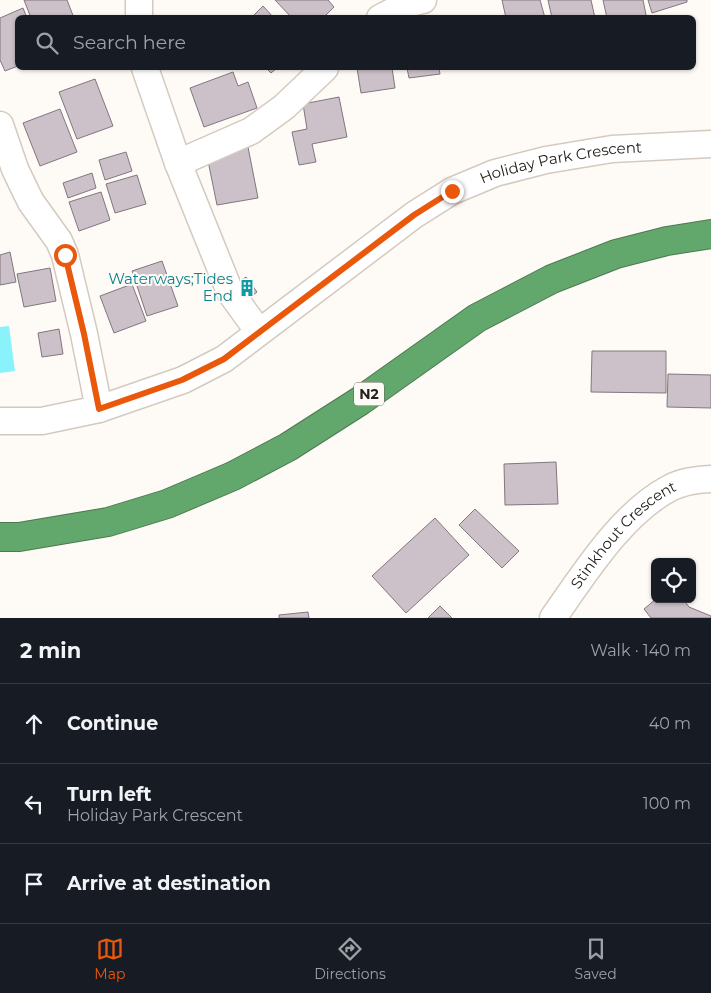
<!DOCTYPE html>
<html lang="en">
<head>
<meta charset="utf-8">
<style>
  body { margin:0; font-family:Montserrat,sans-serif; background:#242831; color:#f1f3f6 }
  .controls { position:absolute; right:15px; bottom:15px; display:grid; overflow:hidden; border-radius:8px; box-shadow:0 1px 4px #0004 }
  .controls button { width:45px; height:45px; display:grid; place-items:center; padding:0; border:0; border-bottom:1px solid #363941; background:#171b24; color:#f1f3f6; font:25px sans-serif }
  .stop { position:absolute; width:15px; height:15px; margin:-11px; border:4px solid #ea580c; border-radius:50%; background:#fff }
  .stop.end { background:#ea580c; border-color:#fff; box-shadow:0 1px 5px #0008 }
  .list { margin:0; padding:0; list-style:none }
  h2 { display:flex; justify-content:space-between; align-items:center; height:65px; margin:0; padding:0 20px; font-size:21px }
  h2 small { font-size:16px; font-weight:400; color:#9ea1a6 }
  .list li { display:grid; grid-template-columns:32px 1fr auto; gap:15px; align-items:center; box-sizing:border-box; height:80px; padding:0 20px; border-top:1px solid #363941 }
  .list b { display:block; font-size:19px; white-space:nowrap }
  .list p { margin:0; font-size:16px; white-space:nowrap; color:#9ea1a6 }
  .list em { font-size:16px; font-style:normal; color:#9ea1a6 }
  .icon { flex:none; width:28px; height:28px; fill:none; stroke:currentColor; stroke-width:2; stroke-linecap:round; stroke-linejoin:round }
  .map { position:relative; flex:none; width:711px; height:618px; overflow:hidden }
  .search { position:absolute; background:#171b24; box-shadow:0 1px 4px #0004; left:15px; right:15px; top:15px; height:55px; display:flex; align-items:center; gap:12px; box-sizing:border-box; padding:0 18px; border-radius:8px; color:#9ea1a6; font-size:19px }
  .sheet { height:305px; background:#171b24 }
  nav { display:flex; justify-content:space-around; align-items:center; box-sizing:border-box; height:70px; border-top:1px solid #363941; background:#171b24; font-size:14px; color:#9ea1a6 }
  nav a { display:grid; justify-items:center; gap:2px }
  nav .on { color:#ea580c }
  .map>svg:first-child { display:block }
  .water { fill:#89f2fb }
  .building { fill:#ccc0c9; stroke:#82767f }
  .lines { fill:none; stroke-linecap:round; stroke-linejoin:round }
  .street-casing { stroke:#d5cabf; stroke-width:29 }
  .highway-casing { stroke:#4d7951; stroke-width:30 }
  .street { stroke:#fff; stroke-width:26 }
  .highway { stroke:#62a86d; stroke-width:28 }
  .route { stroke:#ea580c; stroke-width:6 }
  .labels { text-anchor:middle; stroke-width:4; stroke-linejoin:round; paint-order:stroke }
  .shield { fill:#fefaf5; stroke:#66625d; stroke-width:1 }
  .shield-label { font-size:14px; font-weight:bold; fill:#25211c }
  .street-label { font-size:15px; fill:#25211c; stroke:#fefaf5 }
  .culture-label { font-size:15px; fill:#0d838f; stroke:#fefaf5; text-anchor:end }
</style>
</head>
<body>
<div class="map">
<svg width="711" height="618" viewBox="0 0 711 618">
  <rect width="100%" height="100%" fill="#fefaf5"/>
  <polygon class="water" points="9,326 15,371 0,373 0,327"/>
  <g class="building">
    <polygon points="24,0 67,0 74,18 31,18"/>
    <polygon points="275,0 328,0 334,7 323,18 292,18"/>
    <polygon points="502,0 540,0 545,18 506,18"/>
    <polygon points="548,0 591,0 595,18 552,18"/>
    <polygon points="603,0 643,0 646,15 637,18 607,18"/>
    <polygon points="648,0 687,0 687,2 652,13"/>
    <polygon points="263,6 274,18 251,18"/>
    <polygon points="23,8 27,18 18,18 18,66 5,71 0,60 0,18"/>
    <polygon points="266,68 277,68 271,73"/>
    <polygon points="357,68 392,68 395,88 361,93"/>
    <polygon points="407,68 439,68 440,74 409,78"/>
    <polygon points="233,72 238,86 248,82 257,108 204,127 190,88"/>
    <polygon points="95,79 113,126 77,139 59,92"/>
    <polygon points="339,97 347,137 312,144 316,162 299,165 292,132 307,129 303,104"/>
    <polygon points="60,109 77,152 40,166 23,123"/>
    <polygon points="248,147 258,198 217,205 207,156"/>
    <polygon points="126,152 132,171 105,180 99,160"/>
    <polygon points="92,173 96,188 68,198 63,183"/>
    <polygon points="137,175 146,204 115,213 106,184"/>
    <polygon points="101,192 110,220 79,231 69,202"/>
    <polygon points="10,252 16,282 0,285 0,255"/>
    <polygon points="162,261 178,306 147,316 132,271"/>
    <polygon points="50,268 56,301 24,307 17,274"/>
    <polygon points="246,277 257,292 248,299 236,283"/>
    <polygon points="132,284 146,321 114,333 100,296"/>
    <polygon points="59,329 63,354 42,357 38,333"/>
    <polygon points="592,351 666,351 666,393 591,392"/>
    <polygon points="668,374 711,375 711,408 667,407"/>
    <polygon points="556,462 558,504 505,505 504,464"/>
    <polygon points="475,509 519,551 502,568 459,525"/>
    <polygon points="435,518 469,555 406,613 372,576"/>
    <polygon points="656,599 683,599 689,607 711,616 711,618 651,618 644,609"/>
    <polygon points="440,606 452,618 428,618"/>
    <polygon points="308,612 309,618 279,618 279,615"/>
  </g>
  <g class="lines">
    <g class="street-casing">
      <g id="street">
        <polyline points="139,0 139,18"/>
        <polyline points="380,18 407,4 423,0"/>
        <polyline points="145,68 178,163 230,292 259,332"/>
        <polyline points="0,125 15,169 26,192 31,202 59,241 65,255 84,334 99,409"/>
        <polyline points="178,163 251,131 284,107 325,68"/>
        <path id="s1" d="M0 421H42L99 409 183 380 224 359 414 215 452 191 495 173 546 160 612 149 711 144"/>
        <path id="s2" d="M553 618C584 574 622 513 670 488 681 482 699 479 711 479"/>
      </g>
    </g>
    <g class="highway-casing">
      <polyline id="highway" points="0,537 19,537 108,522 167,504 233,476 288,447 360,401 477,318 552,279 616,254 667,241 711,234"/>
    </g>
    <use href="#street" class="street"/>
    <use href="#highway" class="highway"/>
  </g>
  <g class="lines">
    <polyline class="route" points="65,255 84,334 99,409 182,380 224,359 414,215 452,191"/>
  </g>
  <defs>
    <g id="building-bare" transform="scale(1.35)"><path d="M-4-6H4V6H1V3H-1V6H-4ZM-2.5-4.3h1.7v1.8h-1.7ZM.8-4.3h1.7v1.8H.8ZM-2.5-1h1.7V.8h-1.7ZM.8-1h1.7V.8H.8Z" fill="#0f9aa8" stroke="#fefaf5" stroke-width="2.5" paint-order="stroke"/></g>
  </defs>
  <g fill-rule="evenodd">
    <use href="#building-bare" x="247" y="288"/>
  </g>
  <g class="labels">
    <rect class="shield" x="354" y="382.5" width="30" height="23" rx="4"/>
    <g class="shield-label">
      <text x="369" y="399">N2</text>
    </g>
    <g class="street-label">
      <text dy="5" stroke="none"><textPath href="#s1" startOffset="632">Holiday Park Crescent</textPath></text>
      <text dy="5" stroke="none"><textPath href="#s2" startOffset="110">Stinkhout Crescent</textPath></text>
    </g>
    <g class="culture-label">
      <text x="233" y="284">Waterways;Tides<tspan x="233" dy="17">End</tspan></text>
    </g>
  </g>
</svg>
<div class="controls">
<button><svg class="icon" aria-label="locate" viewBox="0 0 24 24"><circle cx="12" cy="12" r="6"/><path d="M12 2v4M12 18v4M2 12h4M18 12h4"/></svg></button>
</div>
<div class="stop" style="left:65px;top:255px"></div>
<div class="stop end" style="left:452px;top:191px"></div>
<div class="search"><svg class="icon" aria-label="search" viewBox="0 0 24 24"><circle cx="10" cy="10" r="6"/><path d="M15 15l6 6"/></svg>Search here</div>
</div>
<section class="sheet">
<h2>2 min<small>Walk · 140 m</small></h2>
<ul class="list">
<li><svg class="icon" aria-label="ahead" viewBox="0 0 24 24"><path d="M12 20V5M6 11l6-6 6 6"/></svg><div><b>Continue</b></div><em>40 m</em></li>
<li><svg class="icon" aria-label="left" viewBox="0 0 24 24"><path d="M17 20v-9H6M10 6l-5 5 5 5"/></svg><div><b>Turn left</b><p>Holiday Park Crescent</p></div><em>100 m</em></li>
<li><svg class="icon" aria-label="arrive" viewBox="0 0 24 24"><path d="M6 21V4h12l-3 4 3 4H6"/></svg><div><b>Arrive at destination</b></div></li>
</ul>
</section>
<nav>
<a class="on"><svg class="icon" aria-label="map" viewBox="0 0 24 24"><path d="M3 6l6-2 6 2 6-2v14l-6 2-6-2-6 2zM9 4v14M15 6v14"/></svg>Map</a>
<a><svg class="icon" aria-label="directions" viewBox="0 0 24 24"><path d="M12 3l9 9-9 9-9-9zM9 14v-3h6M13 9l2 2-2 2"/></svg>Directions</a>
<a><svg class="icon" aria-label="saved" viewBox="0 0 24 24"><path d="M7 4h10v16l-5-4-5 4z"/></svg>Saved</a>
</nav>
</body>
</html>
